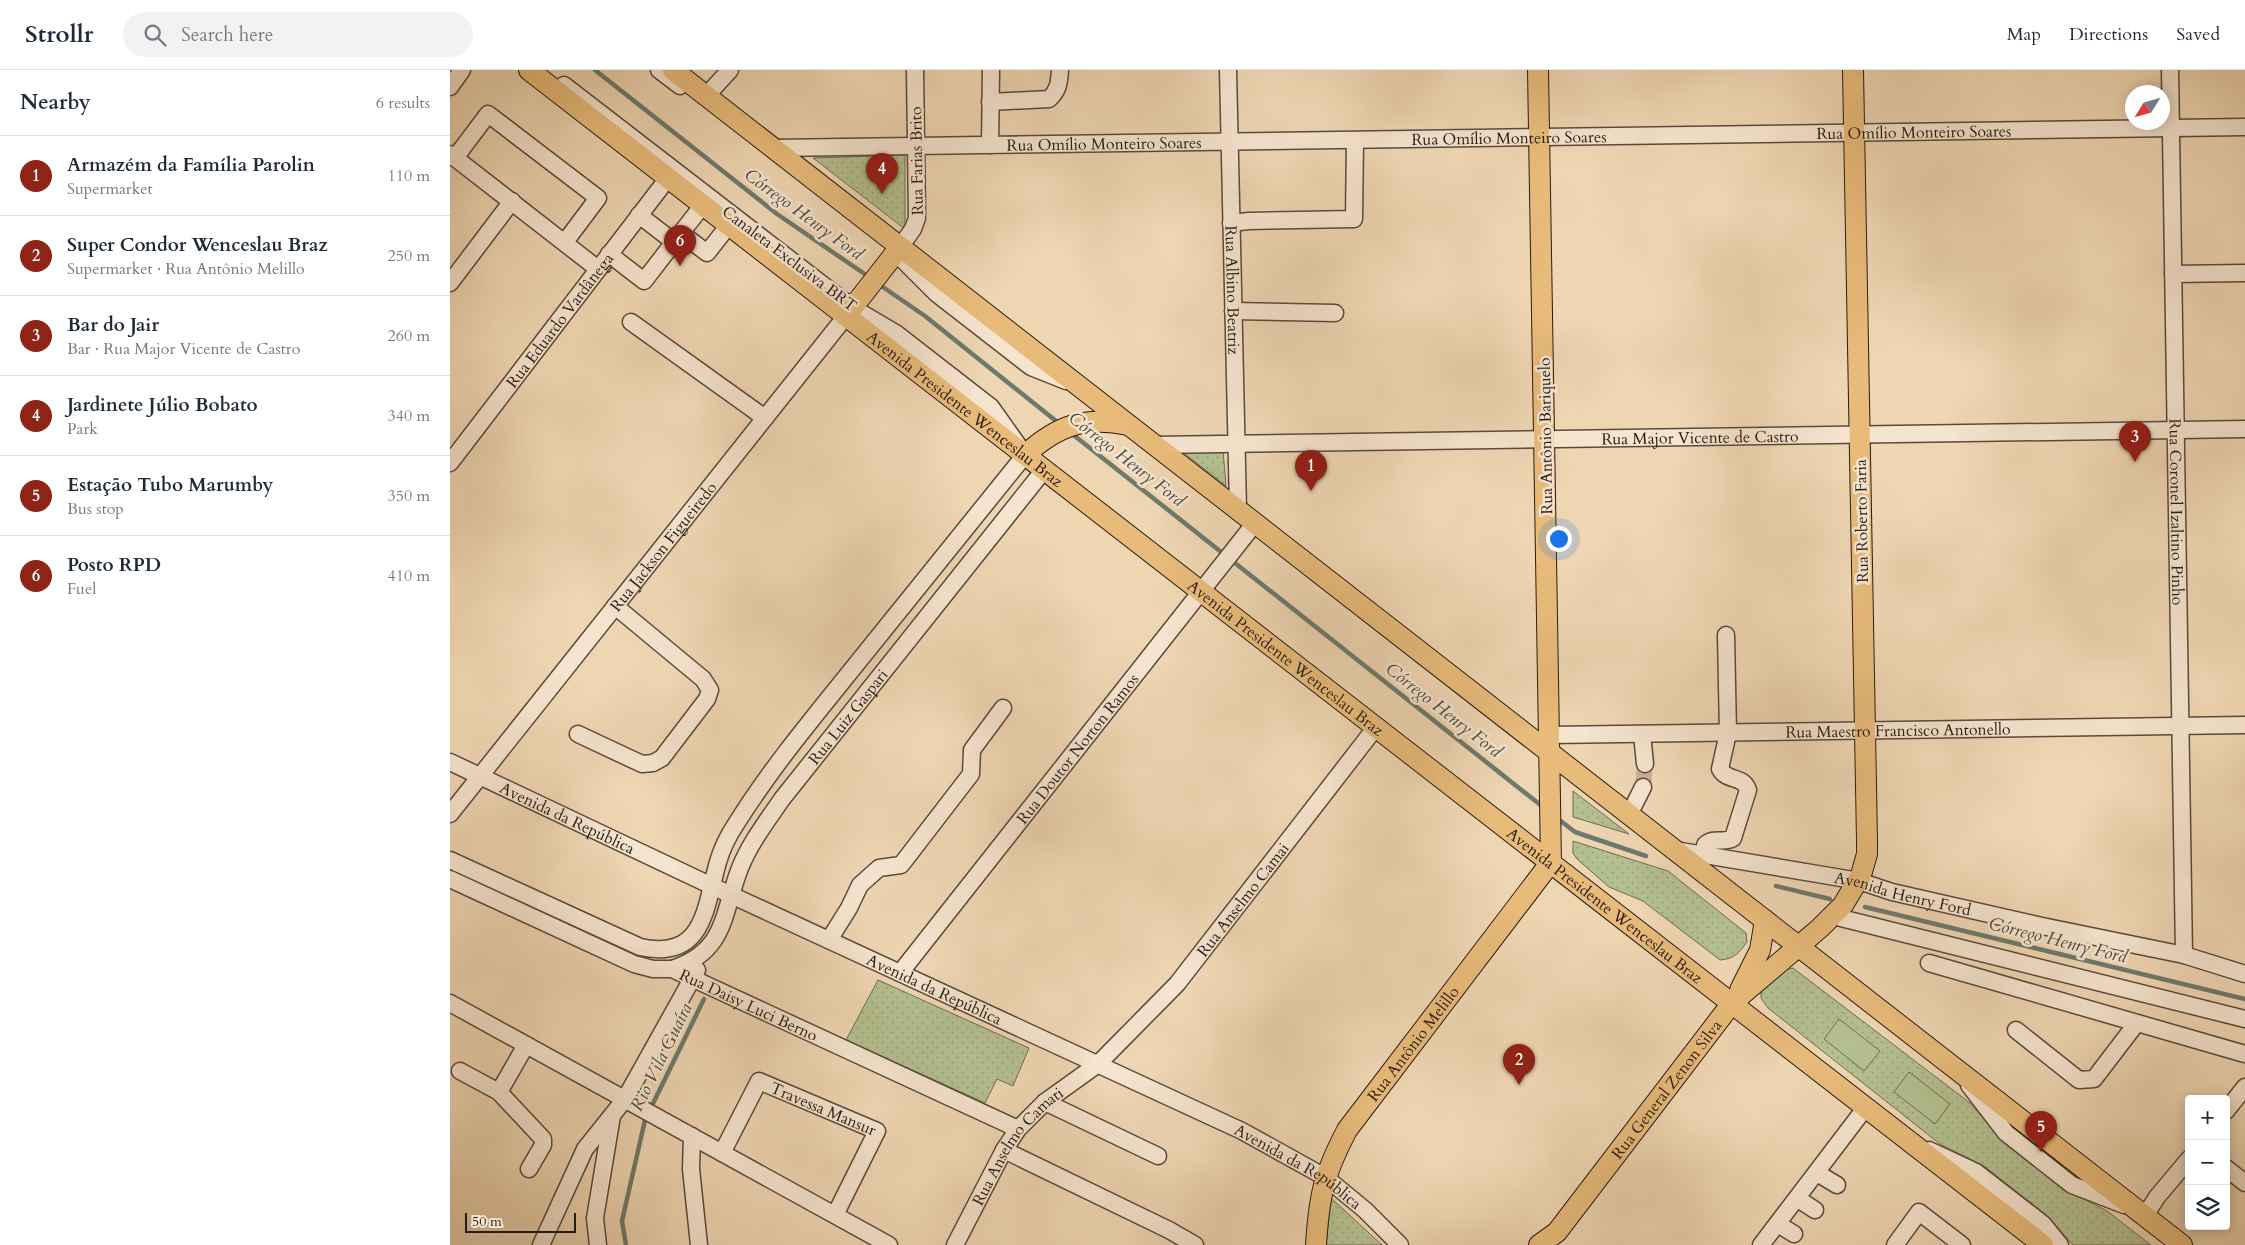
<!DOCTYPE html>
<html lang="en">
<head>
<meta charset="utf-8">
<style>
  body { margin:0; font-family:Cardo,serif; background:#f2f2f3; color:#1f2937 }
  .controls { position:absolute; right:15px; bottom:15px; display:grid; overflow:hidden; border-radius:5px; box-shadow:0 2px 12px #0003 }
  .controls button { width:45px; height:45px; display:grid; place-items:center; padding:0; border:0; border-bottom:1px solid #e0e1e3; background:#fff; color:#1f2937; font:25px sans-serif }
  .compass { position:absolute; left:1675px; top:15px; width:45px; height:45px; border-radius:50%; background:#fff; box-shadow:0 2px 12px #0003; rotate:233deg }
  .scale { position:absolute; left:15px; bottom:12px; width:111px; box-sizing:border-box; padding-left:5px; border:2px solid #271b16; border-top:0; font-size:14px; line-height:18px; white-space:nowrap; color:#271b16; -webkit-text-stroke:4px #f5e4ce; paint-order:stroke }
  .you { position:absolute; left:1108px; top:468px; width:18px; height:18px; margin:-12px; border:4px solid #fff; border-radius:50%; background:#1a73e8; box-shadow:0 0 0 8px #1a73e833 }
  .badge { display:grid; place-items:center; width:32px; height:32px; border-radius:50%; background:#8f2418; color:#fff; font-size:16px; font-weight:700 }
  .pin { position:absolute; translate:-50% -41px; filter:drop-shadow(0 1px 2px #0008) }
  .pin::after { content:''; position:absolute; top:26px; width:18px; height:15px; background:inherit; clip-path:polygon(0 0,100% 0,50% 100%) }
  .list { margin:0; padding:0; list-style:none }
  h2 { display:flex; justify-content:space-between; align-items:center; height:65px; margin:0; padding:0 20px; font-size:21px }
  h2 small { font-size:16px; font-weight:400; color:#747a83 }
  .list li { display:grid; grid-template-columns:32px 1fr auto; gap:15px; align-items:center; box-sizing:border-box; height:80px; padding:0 20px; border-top:1px solid #e0e1e3 }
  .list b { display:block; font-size:19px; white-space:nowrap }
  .list p { margin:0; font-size:16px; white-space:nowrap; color:#747a83 }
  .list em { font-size:16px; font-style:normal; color:#747a83 }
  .icon { flex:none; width:28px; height:28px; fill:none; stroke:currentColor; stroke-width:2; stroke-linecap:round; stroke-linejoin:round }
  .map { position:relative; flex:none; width:1795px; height:1175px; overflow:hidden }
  header { display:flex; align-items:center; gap:30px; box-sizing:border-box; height:70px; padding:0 25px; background:#fff; border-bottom:1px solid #e0e1e3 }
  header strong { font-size:24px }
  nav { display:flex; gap:28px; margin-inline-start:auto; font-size:18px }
  .search { width:350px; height:45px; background:#f2f2f3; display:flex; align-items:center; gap:12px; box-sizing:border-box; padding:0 18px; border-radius:28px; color:#747a83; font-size:19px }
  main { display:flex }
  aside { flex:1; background:#fff }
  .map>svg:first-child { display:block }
  .grass { fill:url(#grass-dots); stroke:#6e6d53 }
  .garden { fill:#b4bf90; stroke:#6e6d53 }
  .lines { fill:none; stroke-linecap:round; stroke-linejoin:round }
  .stream { stroke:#6d7a6d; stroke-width:4.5 }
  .minor-tunnel { stroke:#c7b194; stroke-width:16; stroke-dasharray:16 8; stroke-linecap:butt }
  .minor-casing { stroke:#594a3d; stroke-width:19 }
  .major-casing { stroke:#271b16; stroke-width:22 }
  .minor { stroke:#f5e4ce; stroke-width:16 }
  .major { stroke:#e8bb7a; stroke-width:20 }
  .labels { text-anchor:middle; stroke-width:5; stroke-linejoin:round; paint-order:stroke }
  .street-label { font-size:16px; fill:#271b16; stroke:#f5e4ce }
  .water-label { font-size:18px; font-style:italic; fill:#4a4b42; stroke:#f5e4ce }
</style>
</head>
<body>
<header>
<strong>Strollr</strong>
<div class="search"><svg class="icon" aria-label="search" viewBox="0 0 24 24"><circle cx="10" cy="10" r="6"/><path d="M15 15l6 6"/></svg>Search here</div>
<nav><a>Map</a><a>Directions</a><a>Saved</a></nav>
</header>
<main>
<aside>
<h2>Nearby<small>6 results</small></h2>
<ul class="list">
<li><span class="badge">1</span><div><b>Armazém da Família Parolin</b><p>Supermarket</p></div><em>110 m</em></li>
<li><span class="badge">2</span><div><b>Super Condor Wenceslau Braz</b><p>Supermarket · Rua Antônio Melillo</p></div><em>250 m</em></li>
<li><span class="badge">3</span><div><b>Bar do Jair</b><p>Bar · Rua Major Vicente de Castro</p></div><em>260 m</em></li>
<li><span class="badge">4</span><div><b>Jardinete Júlio Bobato</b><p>Park</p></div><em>340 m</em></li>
<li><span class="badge">5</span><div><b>Estação Tubo Marumby</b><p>Bus stop</p></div><em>350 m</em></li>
<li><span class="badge">6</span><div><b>Posto RPD</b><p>Fuel</p></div><em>410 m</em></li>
</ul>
</aside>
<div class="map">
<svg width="1795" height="1175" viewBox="0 0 1795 1175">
  <defs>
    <pattern id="grass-dots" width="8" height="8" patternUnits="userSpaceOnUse" patternTransform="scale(1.25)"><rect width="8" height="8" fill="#b4bf90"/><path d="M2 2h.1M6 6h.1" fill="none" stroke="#9ba47b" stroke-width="1.8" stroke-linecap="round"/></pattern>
  </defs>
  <rect width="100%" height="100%" fill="#efd6b3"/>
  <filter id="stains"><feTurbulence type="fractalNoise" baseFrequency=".004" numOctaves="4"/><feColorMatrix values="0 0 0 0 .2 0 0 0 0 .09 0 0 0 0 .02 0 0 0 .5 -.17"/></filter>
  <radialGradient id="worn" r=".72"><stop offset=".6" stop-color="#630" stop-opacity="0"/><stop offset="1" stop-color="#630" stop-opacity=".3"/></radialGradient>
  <g class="grass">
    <polygon points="455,85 455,159 363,88"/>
    <polygon points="773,380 776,416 734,383"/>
    <polygon points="1123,721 1179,764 1123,747"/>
    <path d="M1123 771 1218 801 1296 863 1297 872C1289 883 1284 889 1270 890L1193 831 1159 817 1127 789 1123 783Z"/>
    <polygon points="1343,898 1520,1033 1549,1067 1615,1119 1657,1141 1701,1175 1623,1175 1595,1144 1534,1096 1490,1074 1318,938 1311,928 1311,922 1336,900"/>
    <polygon points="428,910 579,978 563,1016 547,1009 535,1033 396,970"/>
    <polygon points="881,1128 932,1175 876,1175"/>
  </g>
  <g class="garden">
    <polygon points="1389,949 1430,981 1414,1001 1374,969"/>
    <polygon points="1459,1002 1500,1034 1485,1054 1444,1022"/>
  </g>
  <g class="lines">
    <g class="stream">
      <polyline points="145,0 327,144 419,207"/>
      <polyline points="427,213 475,246 611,355"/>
      <polyline points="621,363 1093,737"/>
      <polyline points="1107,748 1125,762 1196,786"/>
      <polyline points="1326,816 1380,829"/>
      <polyline points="1415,837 1795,929"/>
      <polyline points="176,1175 172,1151 195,1050 254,929"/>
    </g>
    <polyline class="minor-tunnel" points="1193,717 1195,694"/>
    <g class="minor-casing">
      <g id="minor">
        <polyline points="209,0 230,16"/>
        <path id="s1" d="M778 0 788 439"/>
        <path id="s2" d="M1720 0 1734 885"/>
        <polyline points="0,17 12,0"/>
        <polyline points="256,26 280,0"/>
        <path d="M540 32 599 29C609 20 609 12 610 0"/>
        <polyline points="540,75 541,0"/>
        <path id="s3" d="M324 78 1795 57"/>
        <polyline points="0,84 148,199"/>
        <polyline points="5,88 38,44 148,128 115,172"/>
        <polyline points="189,145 224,172"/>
        <polyline points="781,153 799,151 904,149 905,70"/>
        <polyline points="231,163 253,135"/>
        <polyline points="450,177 463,159 467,148 465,0"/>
        <polyline points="159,184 194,211 231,163 257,183 279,155"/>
        <polyline points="449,186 487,224 581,297 616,311"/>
        <polyline points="1723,204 1795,203"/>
        <polyline points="0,213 62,131"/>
        <polyline points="783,241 885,243"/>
        <polyline points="181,252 315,348"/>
        <path id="s4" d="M705 375 1795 359"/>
        <path id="s5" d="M0 393 218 108"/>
        <polyline points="128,664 192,694 203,693 212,688 257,629 260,620 253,609 165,536"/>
        <polyline points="1192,664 1195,694"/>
        <path id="s6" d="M1100 665 1795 655"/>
        <path id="s7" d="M0 692 281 825 792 1061 875 1107 915 1140 950 1175"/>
        <path id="s8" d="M0 744 396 246"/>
        <polyline points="1179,745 1193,717"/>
        <path id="s9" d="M1225 780 1409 811 1442 822 1592 856 1734 885 1795 904"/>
        <path d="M1255 786V775C1264 766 1274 774 1283 768L1298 720C1293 705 1277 712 1270 699L1278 663 1276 565"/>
        <path d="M0 790 190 877C255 891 255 837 268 792 272 778 278 766 286 754 321 698 363 648 404 597 461 526 518 455 575 385L541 337 447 264 403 238 114 15"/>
        <path id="s10" d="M0 809 184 894 203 899H222L568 1059"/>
        <polyline points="1383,846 1795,949"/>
        <polyline points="379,870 399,838 410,815 429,798 451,795 521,704 522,680 553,638"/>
        <polyline points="1479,893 1795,984"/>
        <path id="s11" d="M222 899C277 881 272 844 290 798 300 773 317 751 332 729L594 400"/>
        <path id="s12" d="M450 903 805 453"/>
        <polyline points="0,933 439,1175"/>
        <polyline points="1566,960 1629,1010 1644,1009 1686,954"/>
        <polyline points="10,1001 49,1022 76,975"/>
        <polyline points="1519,1015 1556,1063 1622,1115 1674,1135"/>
        <polyline points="49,1022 93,1069 93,1075 79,1099"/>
        <polyline points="595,1032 708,1086"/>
        <polyline points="1776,1041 1795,1017"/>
        <polyline points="242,1066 241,1099 249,1175"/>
        <polyline points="554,1080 719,1160 745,1175"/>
        <polyline points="1479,1080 1526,1102 1593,1154 1610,1175"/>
        <path id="s13" d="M272 1083 309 1011 427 1061 385 1145"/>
        <polyline points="1776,1098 1795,1113"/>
        <polyline points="1367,1103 1387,1115"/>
        <polyline points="1348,1129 1365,1140"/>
        <polyline points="1695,1146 1707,1127 1739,1089"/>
        <polyline points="1328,1154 1344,1164"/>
        <polyline points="91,1175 135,1079 175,1029 247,900"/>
        <polyline points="148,1175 145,1148 162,1046"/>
        <path id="s14" d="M505 1175 554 1080 568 1059 595 1032 648 994 727 914 926 657"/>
        <polyline points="1311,1175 1416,1037"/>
        <polyline points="1445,1175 1469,1142 1512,1175"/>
      </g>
    </g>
    <g class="major-casing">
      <g id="major">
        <path id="s15" d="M79 0 1593 1175"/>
        <polyline points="223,0 1732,1175"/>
        <polyline points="396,246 450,177"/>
        <path d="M575 385C608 355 635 346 678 355"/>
        <polyline points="1290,920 1310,880 1315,850"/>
        <path id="s16" d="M866 1175C869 1125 874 1104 897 1060L1101 792 1088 0"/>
        <path id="s17" d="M1089 1175 1107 1162 1282 933 1370 858 1393 835 1411 805 1417 784V771L1403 0"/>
      </g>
    </g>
    <use href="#minor" class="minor"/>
    <use href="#major" class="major"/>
  </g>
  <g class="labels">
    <g class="street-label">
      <text dy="6" stroke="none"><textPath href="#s3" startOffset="1140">Rua Omílio Monteiro Soares</textPath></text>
      <text dy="6" stroke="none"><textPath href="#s3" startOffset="735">Rua Omílio Monteiro Soares</textPath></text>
      <text dy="6" stroke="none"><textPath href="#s3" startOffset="330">Rua Omílio Monteiro Soares</textPath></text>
      <text transform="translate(466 91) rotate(-91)" y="6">Rua Farias Brito</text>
      <text transform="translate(340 188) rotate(37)" y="6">Canaleta Exclusiva BRT</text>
      <text dy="6" stroke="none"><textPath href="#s1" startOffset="220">Rua Albino Beatriz</textPath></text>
      <text dy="6" stroke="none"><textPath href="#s5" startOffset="180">Rua Eduardo Vardânega</textPath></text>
      <text dy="6" stroke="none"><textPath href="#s15" startOffset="552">Avenida Presidente Wenceslau Braz</textPath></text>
      <text transform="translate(1095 366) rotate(-91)" y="6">Rua Antônio Bariquelo</text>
      <text dy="6" stroke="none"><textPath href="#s4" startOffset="545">Rua Major Vicente de Castro</textPath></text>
      <text dy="6" stroke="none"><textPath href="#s2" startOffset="442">Rua Coronel Izaltino Pinho</textPath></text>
      <text transform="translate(1411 451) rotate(-91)" y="6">Rua Roberto Faria</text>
      <text dy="6" stroke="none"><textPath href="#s8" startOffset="342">Rua Jackson Figueiredo</textPath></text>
      <text dy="6" stroke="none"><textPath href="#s15" startOffset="958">Avenida Presidente Wenceslau Braz</textPath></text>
      <text dy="6" stroke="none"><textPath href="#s11" startOffset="315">Rua Luiz Gaspari</textPath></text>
      <text dy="6" stroke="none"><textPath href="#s6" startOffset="348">Rua Maestro Francisco Antonello</textPath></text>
      <text dy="6" stroke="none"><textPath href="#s12" startOffset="286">Rua Doutor Norton Ramos</textPath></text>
      <text dy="6" stroke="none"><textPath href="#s7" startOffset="130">Avenida da República</textPath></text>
      <text dy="6" stroke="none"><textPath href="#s9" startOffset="232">Avenida Henry Ford</textPath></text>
      <text dy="6" stroke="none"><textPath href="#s14" startOffset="455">Rua Anselmo Camai</textPath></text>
      <text dy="6" stroke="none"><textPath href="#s15" startOffset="1362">Avenida Presidente Wenceslau Braz</textPath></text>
      <text dy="6" stroke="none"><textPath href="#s7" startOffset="535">Avenida da República</textPath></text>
      <text dy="6" stroke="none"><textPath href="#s10" startOffset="326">Rua Daisy Luci Berno</textPath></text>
      <text dy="6" stroke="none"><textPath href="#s16" startOffset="229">Rua Antônio Melillo</textPath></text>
      <text dy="6" stroke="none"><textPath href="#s17" startOffset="202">Rua General Zenon Silva</textPath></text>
      <text dy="6" stroke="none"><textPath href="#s13" startOffset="151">Travessa Mansur</textPath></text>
      <text dy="6" stroke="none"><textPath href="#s14" startOffset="118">Rua Anselmo Camati</textPath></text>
      <text dy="6" stroke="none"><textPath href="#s7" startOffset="940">Avenida da República</textPath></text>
    </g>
    <g class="water-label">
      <text transform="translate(354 144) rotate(36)" y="6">Córrego Henry Ford</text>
      <text transform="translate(677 389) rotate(38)" y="6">Córrego Henry Ford</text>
      <text transform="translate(994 640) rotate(38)" y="6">Córrego Henry Ford</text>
      <text transform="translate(1608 870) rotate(14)" y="6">Córrego Henry Ford</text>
      <text transform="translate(211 987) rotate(-64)" y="6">Rio Vila Guaíra</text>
    </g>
  </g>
  <rect width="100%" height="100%" filter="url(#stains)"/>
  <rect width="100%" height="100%" fill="url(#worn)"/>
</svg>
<div class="controls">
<button>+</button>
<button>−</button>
<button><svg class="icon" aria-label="layers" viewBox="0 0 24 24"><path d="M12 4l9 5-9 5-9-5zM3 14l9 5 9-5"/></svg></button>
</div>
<svg class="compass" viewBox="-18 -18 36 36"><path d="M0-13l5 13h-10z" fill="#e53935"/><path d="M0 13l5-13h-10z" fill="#747a83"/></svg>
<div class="scale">50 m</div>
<div class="you"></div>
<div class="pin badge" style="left:861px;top:421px">1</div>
<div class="pin badge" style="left:1069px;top:1015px">2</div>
<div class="pin badge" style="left:1685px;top:392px">3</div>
<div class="pin badge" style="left:432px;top:124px">4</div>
<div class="pin badge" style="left:1591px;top:1082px">5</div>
<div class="pin badge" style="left:230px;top:196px">6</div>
</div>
</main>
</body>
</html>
